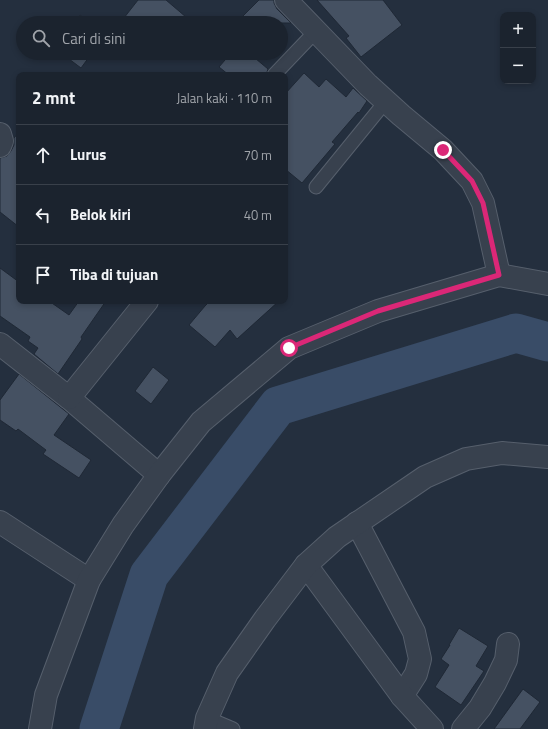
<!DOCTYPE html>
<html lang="id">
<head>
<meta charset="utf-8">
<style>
  body { margin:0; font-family:"Titillium Web",sans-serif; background:#282f3a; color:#f1f3f6 }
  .controls { position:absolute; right:12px; top:12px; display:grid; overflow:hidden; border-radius:8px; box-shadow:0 2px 6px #0003 }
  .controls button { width:36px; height:36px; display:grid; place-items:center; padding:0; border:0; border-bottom:1px solid #39404a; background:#1b232e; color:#f1f3f6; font:20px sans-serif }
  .stop { position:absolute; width:12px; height:12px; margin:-9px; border:3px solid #db2777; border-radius:50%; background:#fff }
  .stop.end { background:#db2777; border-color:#fff; box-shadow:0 1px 4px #0008 }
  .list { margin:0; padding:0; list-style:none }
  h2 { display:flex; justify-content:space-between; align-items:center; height:52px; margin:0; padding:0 16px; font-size:17px }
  h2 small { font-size:13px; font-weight:400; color:#a0a4aa }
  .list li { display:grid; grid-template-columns:26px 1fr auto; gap:12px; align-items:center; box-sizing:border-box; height:60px; padding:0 16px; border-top:1px solid #39404a }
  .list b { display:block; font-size:15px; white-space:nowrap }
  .list em { font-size:13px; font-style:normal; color:#a0a4aa }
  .icon { flex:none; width:22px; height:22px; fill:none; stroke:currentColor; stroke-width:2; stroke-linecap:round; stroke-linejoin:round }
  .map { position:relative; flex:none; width:548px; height:729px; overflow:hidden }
  .search { position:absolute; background:#1b232e; box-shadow:0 2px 6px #0003; left:16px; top:16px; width:272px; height:44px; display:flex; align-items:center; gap:10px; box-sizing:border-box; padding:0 14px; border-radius:22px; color:#a0a4aa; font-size:15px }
  .panel { position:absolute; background:#1b232e; box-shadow:0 2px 6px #0003; left:16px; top:72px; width:272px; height:232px; border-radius:8px }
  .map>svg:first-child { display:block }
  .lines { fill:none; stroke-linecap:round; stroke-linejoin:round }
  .river { stroke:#394c67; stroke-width:39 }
  .building { fill:#455162; stroke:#1f2835 }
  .service-casing { stroke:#565f6c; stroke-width:15 }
  .minor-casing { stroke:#565f6c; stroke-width:24 }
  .service { stroke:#38414e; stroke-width:13 }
  .minor { stroke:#38414e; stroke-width:22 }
  .route { stroke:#db2777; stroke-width:5 }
</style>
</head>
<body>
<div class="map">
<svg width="548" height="729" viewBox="0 0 548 729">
  <rect width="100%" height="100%" fill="#242f3e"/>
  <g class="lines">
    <polyline class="river" points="99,729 149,575 278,406 516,333 548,342"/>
  </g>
  <g class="building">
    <polygon points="138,0 166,0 193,23 120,23"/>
    <polygon points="259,0 274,0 274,3 277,9 291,23 236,23"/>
    <polygon points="317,0 383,0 402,25 361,57 346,38 349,36"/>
    <polygon points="80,15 91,23 74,23"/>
    <polygon points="61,53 92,53 81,68"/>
    <polygon points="231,53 249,53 268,69 266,75 229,75 219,67"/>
    <polygon points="304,73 319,87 326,79 346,97 353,88 367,101 359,113 358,112 332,142 335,144 302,183 285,169 285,94"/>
    <polygon points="19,132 19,227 0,212 0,158 7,156 11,151 14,145 14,138"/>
    <polygon points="0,268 19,282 19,301 49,301 69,315 79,301 106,301 81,337 82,339 58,374 34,354 38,348 28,341 30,337 0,316"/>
    <polygon points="210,301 279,301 237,339 230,330 215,347 189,325 205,306"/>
    <polygon points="153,367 169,380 151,404 135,391"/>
    <polygon points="19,374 69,414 54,435 91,460 79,478 43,454 46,450 18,429 16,431 0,420 0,400"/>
    <polygon points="459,628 488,646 476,666 484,671 461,705 435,687 449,665 441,659 450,645 449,645"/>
    <polygon points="523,689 540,702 520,729 494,729"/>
  </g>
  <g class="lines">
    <g class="service-casing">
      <g id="service">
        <polyline points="274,75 316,31"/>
        <polyline points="316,187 386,101"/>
        <polyline points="207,718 233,729"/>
      </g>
    </g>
    <g class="minor-casing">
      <g id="minor">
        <polyline points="286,0 368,85 401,115 443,150 472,181 483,203 499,275"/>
        <polyline points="0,134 2,141 0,146"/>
        <polyline points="0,344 69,398 159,475"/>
        <polyline points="69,398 147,301"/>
        <polyline points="0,522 89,580"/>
        <polyline points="357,523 414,632 420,659 416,674 402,696"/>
        <polyline points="306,565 402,696 432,729"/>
        <polyline points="40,729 46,695 89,580 123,525 159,475 201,422 289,348 378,311 499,275 548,284"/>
        <polyline points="205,729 207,718 227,673 265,619 306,565 337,537 425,477 466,459 502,453 548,457"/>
        <polyline points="463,729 480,708 495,683 506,660 508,644"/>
      </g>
    </g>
    <use href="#service" class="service"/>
    <use href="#minor" class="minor"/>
  </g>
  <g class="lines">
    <polyline class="route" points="289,348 378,311 499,275 483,203 472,181 443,150"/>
  </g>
</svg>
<div class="controls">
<button>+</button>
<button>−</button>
</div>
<div class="stop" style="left:289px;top:348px"></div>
<div class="stop end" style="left:443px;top:150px"></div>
<div class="search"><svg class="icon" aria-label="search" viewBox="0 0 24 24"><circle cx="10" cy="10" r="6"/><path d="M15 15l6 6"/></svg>Cari di sini</div>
<section class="panel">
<h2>2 mnt<small>Jalan kaki · 110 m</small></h2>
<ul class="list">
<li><svg class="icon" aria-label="ahead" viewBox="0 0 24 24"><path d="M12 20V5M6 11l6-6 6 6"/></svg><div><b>Lurus</b></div><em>70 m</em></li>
<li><svg class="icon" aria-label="left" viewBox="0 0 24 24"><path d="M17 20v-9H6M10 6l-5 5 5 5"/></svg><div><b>Belok kiri</b></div><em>40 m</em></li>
<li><svg class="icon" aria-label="arrive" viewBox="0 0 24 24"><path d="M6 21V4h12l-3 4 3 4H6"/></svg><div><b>Tiba di tujuan</b></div></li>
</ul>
</section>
</div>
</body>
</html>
